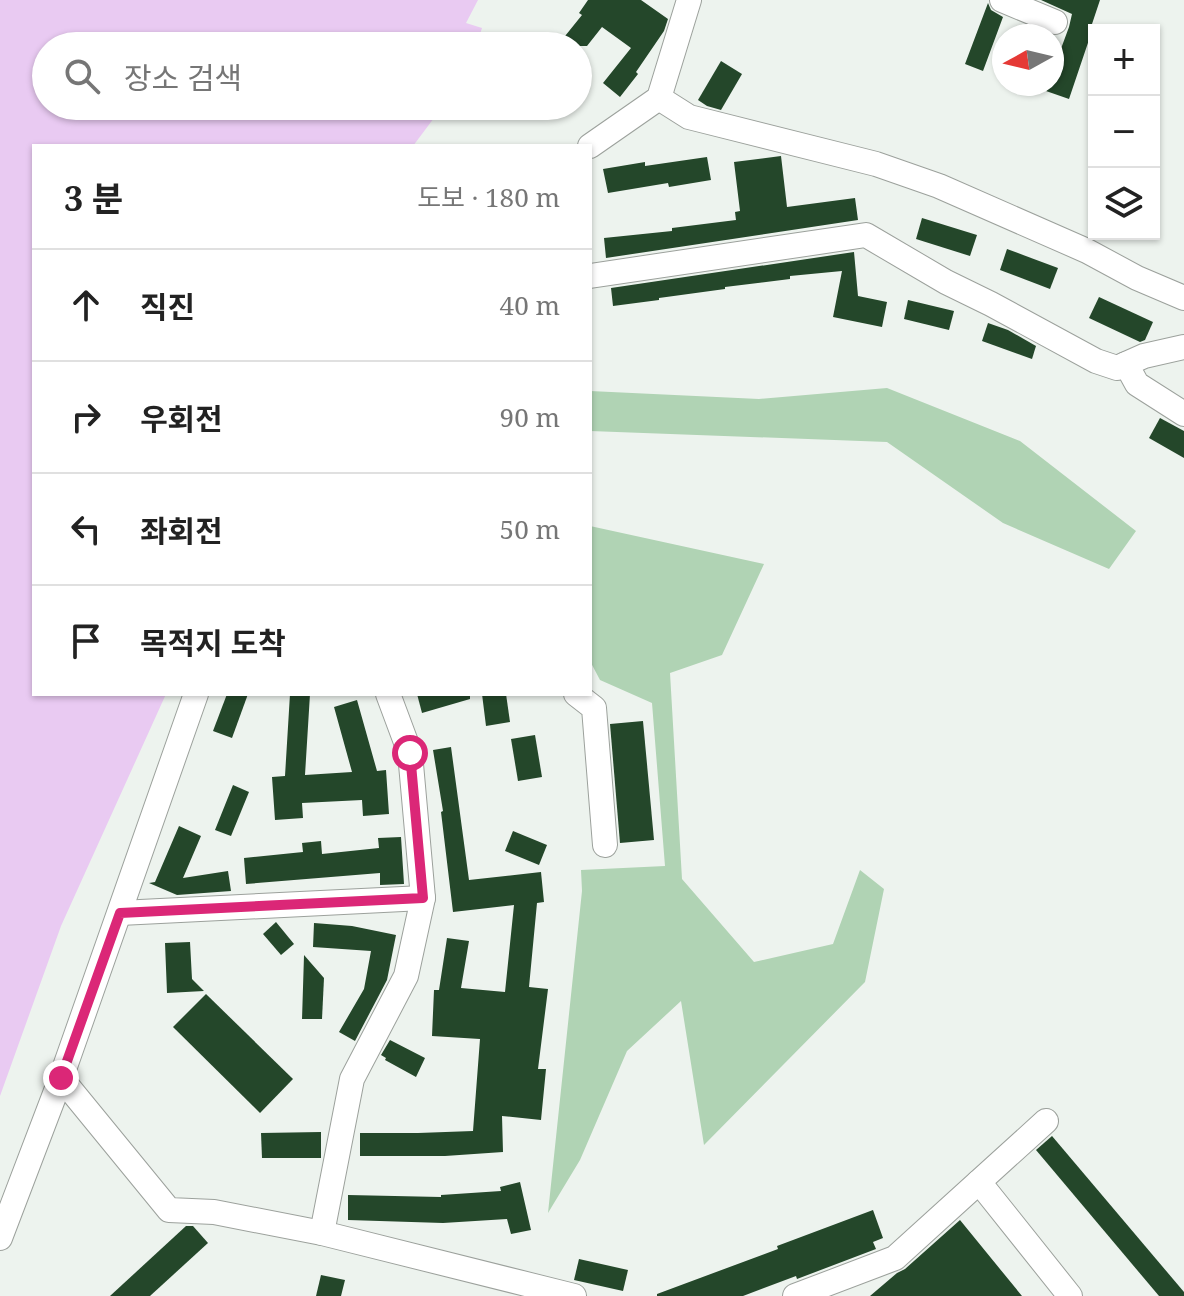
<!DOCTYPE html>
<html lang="ko">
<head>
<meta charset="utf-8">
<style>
  body { margin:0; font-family:"Noto Serif","Noto Sans KR",serif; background:#f6f6f6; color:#222 }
  .controls { position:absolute; right:24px; top:24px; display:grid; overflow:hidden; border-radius:0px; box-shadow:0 2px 6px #0004 }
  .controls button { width:72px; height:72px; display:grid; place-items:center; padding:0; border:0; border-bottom:2px solid #e0e0e0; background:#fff; color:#222; font:40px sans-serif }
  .compass { position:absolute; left:992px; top:24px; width:72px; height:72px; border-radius:50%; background:#fff; box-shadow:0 2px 6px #0004; rotate:262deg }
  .stop { position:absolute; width:24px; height:24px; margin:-18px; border:6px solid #db2777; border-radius:50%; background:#fff }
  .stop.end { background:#db2777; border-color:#fff; box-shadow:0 2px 8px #0008 }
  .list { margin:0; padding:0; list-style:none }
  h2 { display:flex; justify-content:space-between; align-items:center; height:104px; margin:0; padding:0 32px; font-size:34px }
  h2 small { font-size:26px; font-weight:400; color:#767676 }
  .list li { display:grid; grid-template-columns:52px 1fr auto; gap:24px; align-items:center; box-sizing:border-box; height:112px; padding:0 32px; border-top:2px solid #e0e0e0 }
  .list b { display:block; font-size:30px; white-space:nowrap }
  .list em { font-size:26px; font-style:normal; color:#767676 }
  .icon { flex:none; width:44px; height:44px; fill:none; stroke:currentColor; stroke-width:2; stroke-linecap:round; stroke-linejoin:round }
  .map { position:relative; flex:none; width:1184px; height:1296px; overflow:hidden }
  .search { position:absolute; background:#fff; box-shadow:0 2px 6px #0004; left:32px; top:32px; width:560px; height:88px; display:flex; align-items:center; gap:20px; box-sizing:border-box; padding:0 28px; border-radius:44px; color:#767676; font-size:30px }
  .panel { position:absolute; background:#fff; box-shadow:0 2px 6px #0004; left:32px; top:144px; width:560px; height:552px; border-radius:0px }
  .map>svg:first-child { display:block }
  .green { fill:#b0d3b4 }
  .water { fill:#e9caf2 }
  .building { fill:#24472a }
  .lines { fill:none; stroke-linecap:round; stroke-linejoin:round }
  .minor-casing { stroke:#9ca19c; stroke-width:26 }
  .minor { stroke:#fff; stroke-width:24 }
  .route { stroke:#db2777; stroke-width:10 }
</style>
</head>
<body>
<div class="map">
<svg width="1184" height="1296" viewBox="0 0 1184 1296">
  <rect width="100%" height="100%" fill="#edf3ee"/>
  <g class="green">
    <polygon points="887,388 1020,441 1136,531 1109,569 1003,523 887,442 590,431 590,391 759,399"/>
    <polygon points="590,526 764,564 722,655 670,673 682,879 754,962 833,944 860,870 884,889 865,982 704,1145 681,1001 627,1051 580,1160 548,1213 582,891 581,870 665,866 652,703 600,680 590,661"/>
  </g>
  <polygon class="water" points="0,0 478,0 466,23 482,28 476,46 46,46 46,106 443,106 413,146 34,146 34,694 166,694 61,926 0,1096"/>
  <g class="building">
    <polygon points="588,0 641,0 668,19 664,31 636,72 638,74 620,97 603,83 631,48 602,27 587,46 557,46 582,15 579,13"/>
    <polygon points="1041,0 1100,0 1091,27 1093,28 1069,99 1046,91 1048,84 1052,84 1052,73 1069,27 1072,14"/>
    <polygon points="988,3 991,10 1003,17 983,71 965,64"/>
    <polygon points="721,61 742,74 721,110 707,106 698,100"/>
    <polygon points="781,156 787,207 855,198 858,220 606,258 604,238 672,231 672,228 736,220 735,212 740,211 734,162"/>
    <polygon points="707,157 711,180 669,187 668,183 608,193 603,169 645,162 645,166"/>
    <polygon points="922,218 977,235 970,256 916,239"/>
    <polygon points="1007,249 1058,268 1050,289 1000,270"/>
    <polygon points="854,252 858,296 887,302 882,327 833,317 842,271 790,276 790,279 725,287 725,289 659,298 659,300 613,306 611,288"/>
    <polygon points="1099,297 1153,322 1145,340 1140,342 1089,318"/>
    <polygon points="908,300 954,311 949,330 904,319"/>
    <polygon points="988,323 1008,330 1036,346 1032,359 982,341"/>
    <polygon points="1160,418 1184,431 1184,458 1149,438"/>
    <polygon points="227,694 248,694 232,738 213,731"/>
    <polygon points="290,694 310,694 305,775 352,772 334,707 357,700 377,771 386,770 389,814 363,816 362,800 302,803 303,818 275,820 272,777 285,776"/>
    <polygon points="417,694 470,694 470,699 422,713"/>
    <polygon points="482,694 506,694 510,722 486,726"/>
    <polygon points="643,721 654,840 620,843 610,724"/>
    <polygon points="535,735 542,777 518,781 511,739"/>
    <polygon points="451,747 469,880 541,872 544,902 537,903 529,987 548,989 538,1069 546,1069 541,1120 502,1116 503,1152 445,1156 360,1156 360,1133 418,1133 473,1131 480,1039 432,1036 434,990 439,990 447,938 469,941 461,988 505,992 514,905 453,912 441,812 443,811 433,750"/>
    <polygon points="233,785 249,792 231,836 215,830"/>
    <polygon points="179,826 201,836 183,878 228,871 231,891 177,895 149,883 155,882"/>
    <polygon points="513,831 547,845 539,865 505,851"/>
    <polygon points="401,837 404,884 380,885 380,873 246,884 244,858 303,852 302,843 321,841 322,854 379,848 378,838"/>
    <polygon points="276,922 294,944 281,955 263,934"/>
    <polygon points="314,923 352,926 396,935 387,980 355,1041 339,1032 364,989 371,951 313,947"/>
    <polygon points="190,942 192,979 204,991 167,993 165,943"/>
    <polygon points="304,955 324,978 322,1019 302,1019"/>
    <polygon points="206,994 293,1079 260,1113 173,1027"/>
    <polygon points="390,1040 425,1058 416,1077 385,1060 386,1058 381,1055"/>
    <polygon points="321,1132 321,1158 262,1158 261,1133"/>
    <polygon points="1052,1136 1184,1292 1184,1296 1159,1296 1036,1150"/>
    <polygon points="520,1182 531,1230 511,1234 507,1219 443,1223 348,1220 348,1195 441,1197 441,1195 501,1191 500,1187"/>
    <polygon points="873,1210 883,1238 873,1242 876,1249 797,1279 796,1276 743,1296 657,1296 657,1294 778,1249 777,1246"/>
    <polygon points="960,1220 1022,1296 870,1296 897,1273 905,1269"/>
    <polygon points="186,1226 193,1226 208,1243 150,1296 110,1296"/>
    <polygon points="579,1259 628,1270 623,1291 574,1280"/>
    <polygon points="321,1275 345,1280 341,1296 316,1296"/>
  </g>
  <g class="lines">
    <g class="minor-casing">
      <g id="minor">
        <polyline points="1002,0 1055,22"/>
        <polyline points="659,98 689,117 876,164 939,186 1087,251 1137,278 1184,298"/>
        <polyline points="590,146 659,98 689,0"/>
        <polyline points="590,276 866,235 946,282 991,304 1096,361 1117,368 1144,356 1184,347"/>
        <polyline points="1126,364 1137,384 1184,414"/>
        <polyline points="388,694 410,753 423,898 406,976 352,1079 322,1233 574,1296"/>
        <polyline points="576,694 594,708 605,845"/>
        <polyline points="120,913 423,898"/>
        <polyline points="61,1078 169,1210 214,1212 322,1233"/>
        <polyline points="979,1182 1070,1296"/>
        <polyline points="0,1238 61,1078 196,694"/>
        <polyline points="795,1296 895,1258 1046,1121"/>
      </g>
    </g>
    <use href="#minor" class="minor"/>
  </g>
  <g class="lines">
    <polyline class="route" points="61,1078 120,913 423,898 410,753"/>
  </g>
</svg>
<div class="controls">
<button>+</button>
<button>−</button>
<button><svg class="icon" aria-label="layers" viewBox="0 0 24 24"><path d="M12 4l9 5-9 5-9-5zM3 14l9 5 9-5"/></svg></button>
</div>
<svg class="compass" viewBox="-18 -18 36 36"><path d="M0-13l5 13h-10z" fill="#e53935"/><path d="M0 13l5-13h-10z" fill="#767676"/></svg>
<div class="stop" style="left:410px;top:753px"></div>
<div class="stop end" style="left:61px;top:1078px"></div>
<div class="search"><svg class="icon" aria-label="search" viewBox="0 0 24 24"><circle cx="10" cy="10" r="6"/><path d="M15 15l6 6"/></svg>장소 검색</div>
<section class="panel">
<h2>3 분<small>도보 · 180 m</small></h2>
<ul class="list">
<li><svg class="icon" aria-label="ahead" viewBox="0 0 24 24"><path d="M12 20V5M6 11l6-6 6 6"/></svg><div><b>직진</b></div><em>40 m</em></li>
<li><svg class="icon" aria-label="right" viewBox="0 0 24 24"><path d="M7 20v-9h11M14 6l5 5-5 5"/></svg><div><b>우회전</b></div><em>90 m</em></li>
<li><svg class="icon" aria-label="left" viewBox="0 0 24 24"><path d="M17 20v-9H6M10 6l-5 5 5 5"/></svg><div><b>좌회전</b></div><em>50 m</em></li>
<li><svg class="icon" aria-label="arrive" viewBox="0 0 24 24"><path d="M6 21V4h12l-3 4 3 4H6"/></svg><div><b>목적지 도착</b></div></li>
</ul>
</section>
</div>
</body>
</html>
